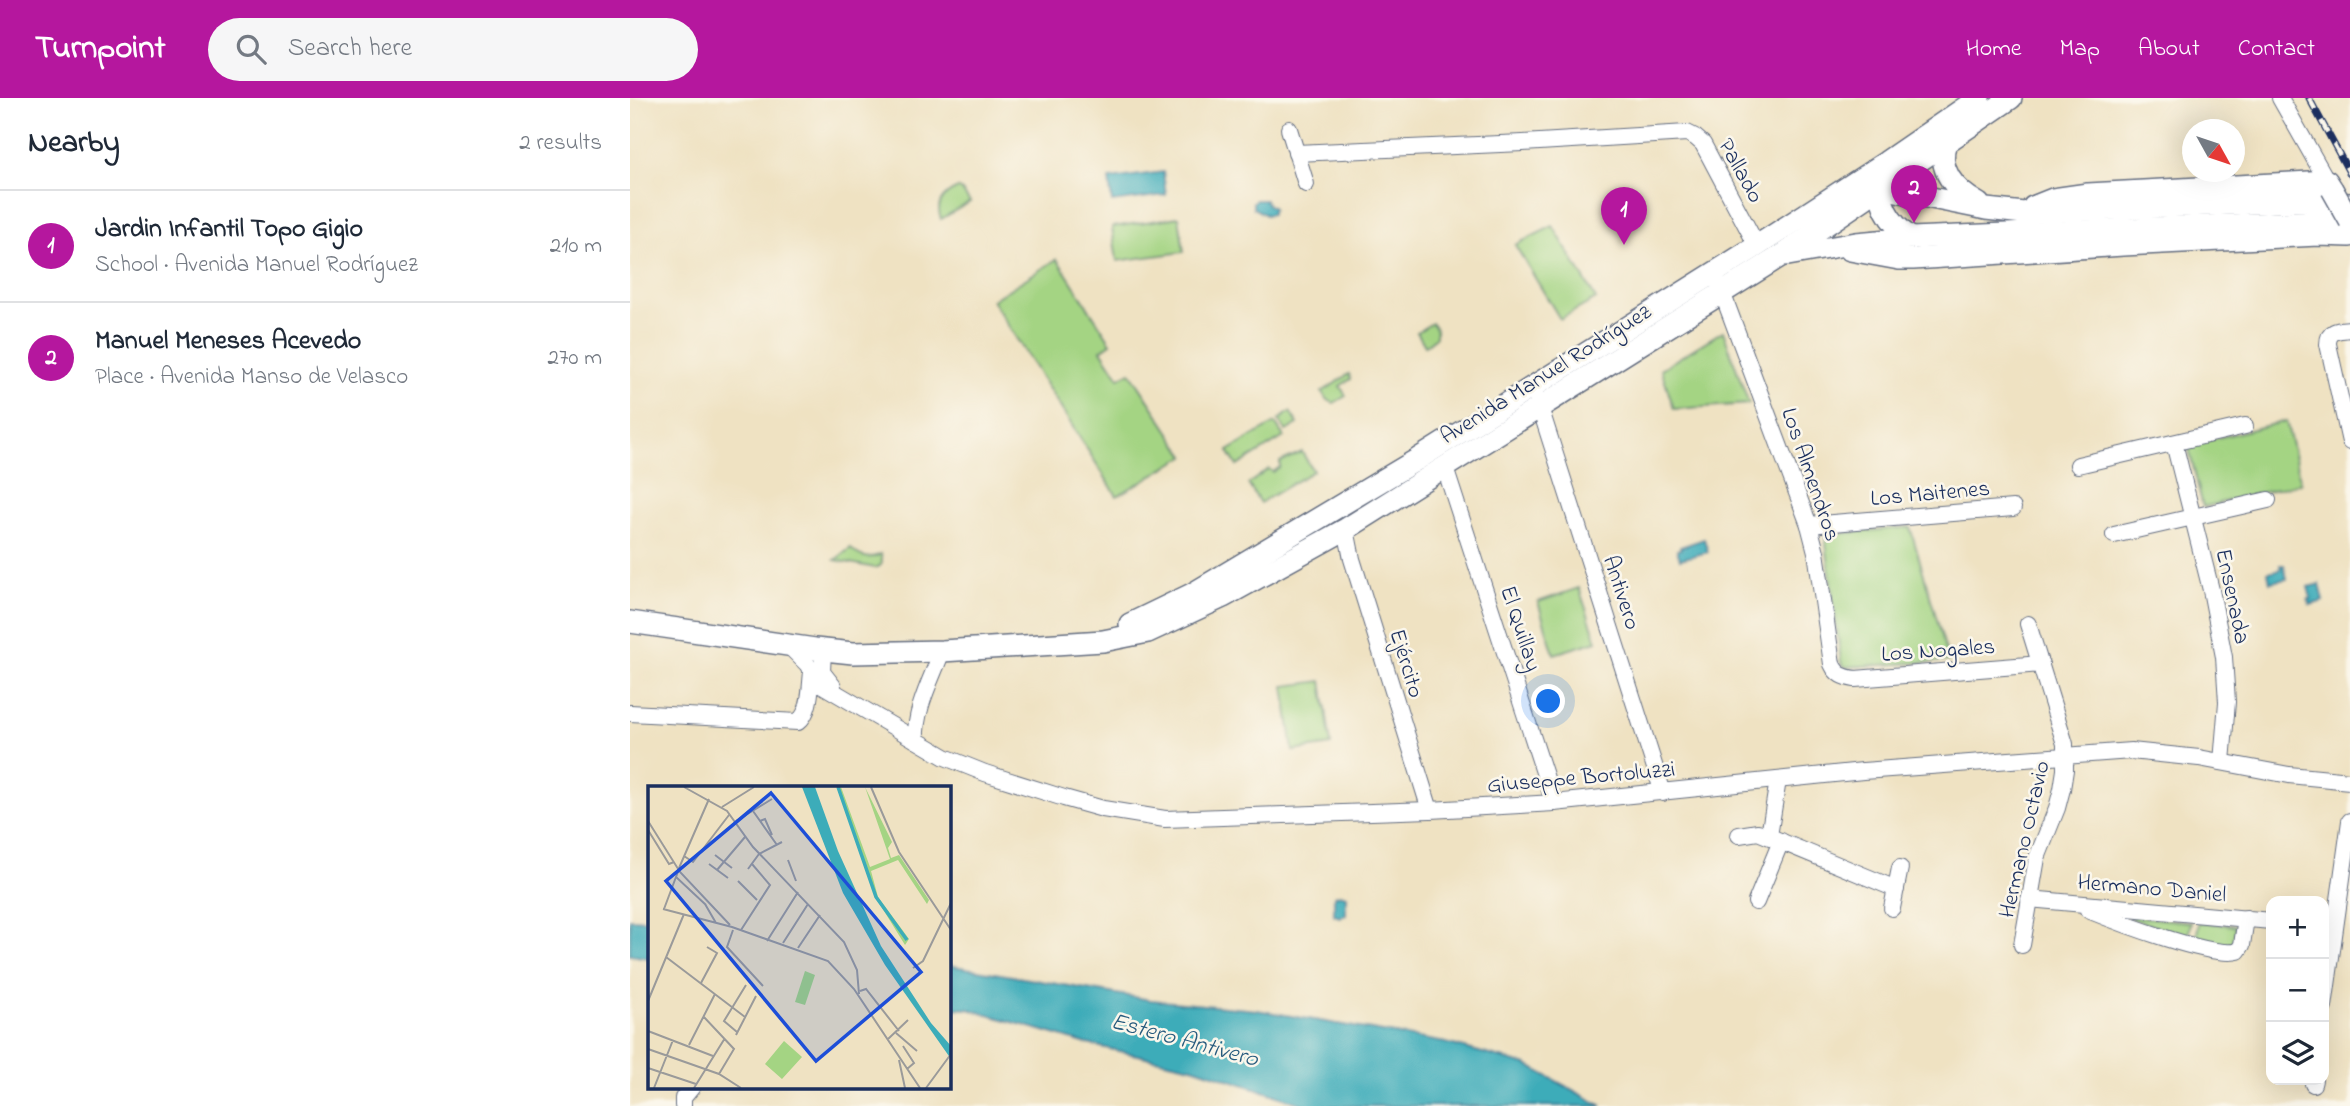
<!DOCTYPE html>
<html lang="en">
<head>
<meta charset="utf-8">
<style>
  body { margin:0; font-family:"Indie Flower",sans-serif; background:#f6f6f7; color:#1f2937 }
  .controls { position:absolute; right:21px; bottom:21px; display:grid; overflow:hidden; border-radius:14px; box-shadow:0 7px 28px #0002 }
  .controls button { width:63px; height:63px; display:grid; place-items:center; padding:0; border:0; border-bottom:2px solid #e0e1e3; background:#fff; color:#1f2937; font:35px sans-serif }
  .compass { position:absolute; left:1552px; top:21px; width:63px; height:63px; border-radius:50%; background:#fff; box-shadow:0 7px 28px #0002; rotate:130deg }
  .you { position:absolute; left:919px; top:604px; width:24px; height:24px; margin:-18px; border:5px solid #fff; border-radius:50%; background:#1a73e8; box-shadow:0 0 0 10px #1a73e833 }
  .badge { display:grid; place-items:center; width:46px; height:46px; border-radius:50%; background:#b5179e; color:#fff; font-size:23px; font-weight:700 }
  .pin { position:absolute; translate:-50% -58px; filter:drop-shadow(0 2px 4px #0008) }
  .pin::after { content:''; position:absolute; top:37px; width:24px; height:21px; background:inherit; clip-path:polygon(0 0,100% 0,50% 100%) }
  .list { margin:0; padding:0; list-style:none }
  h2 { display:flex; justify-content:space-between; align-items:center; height:91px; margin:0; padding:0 28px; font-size:30px }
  h2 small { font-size:23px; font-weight:400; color:#747a83 }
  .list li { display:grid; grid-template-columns:46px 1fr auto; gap:21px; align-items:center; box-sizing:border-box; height:112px; padding:0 28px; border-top:2px solid #e0e1e3 }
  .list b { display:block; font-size:26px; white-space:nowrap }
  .list p { margin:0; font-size:23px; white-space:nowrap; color:#747a83 }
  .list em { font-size:23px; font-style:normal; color:#747a83 }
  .icon { flex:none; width:38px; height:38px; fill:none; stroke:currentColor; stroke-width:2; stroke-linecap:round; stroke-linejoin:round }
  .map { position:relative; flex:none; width:1720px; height:1008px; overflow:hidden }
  header { display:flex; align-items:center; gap:42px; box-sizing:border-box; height:98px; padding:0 35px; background:#b5179e; color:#fff }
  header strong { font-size:33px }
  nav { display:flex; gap:38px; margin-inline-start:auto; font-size:24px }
  .search { width:490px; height:63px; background:#f6f6f7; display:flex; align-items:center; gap:18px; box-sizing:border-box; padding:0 24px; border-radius:38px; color:#747a83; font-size:26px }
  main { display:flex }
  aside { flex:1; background:#fff }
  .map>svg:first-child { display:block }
  .green { fill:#a4d483; stroke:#608270; stroke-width:2 }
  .water { fill:#3cacb9; stroke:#2c6e8c; stroke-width:2 }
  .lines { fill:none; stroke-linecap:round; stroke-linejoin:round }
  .minor-casing { stroke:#656e81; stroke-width:18 }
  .major-casing { stroke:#656e81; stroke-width:24 }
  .minor { stroke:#fff; stroke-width:16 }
  .major { stroke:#fff; stroke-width:21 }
  .rail-casing { stroke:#1b2f5e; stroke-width:7 }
  .rail { stroke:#fbf7ec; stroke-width:4.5; stroke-dasharray:13; stroke-linecap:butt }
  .major-bridge-casing { stroke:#656e81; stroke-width:24; stroke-linecap:butt }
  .major-bridge { stroke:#fff; stroke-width:21 }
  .labels { text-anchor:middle; stroke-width:5; stroke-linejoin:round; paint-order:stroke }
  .street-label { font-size:23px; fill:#1b2f5e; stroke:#fbf7ec }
  .water-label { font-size:24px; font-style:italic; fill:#275b7e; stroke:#fbf7ec }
  .inset-river { fill:none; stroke:#3cacb9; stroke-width:3.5 }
  .inset-road { fill:none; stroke:#9a9a9a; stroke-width:2 }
  .view { fill:#1d4ed8; fill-opacity:0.15; stroke:#1d4ed8; stroke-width:3.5 }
  .inset-edge { fill:none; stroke:#1b2f5e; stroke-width:3.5 }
</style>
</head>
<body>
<header>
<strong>Turnpoint</strong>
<div class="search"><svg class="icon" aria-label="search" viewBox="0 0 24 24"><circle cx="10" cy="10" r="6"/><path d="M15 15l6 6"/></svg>Search here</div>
<nav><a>Home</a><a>Map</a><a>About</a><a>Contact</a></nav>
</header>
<main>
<aside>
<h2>Nearby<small>2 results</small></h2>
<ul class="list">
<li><span class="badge">1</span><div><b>Jardin Infantil Topo Gigio</b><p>School · Avenida Manuel Rodríguez</p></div><em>210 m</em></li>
<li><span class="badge">2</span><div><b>Manuel Meneses Acevedo</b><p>Place · Avenida Manso de Velasco</p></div><em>270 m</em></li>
</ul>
</aside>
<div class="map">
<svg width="1720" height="1008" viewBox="0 0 1720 1008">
  <rect width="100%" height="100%" fill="#fbf7ec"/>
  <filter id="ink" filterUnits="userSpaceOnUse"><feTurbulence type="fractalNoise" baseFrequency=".0143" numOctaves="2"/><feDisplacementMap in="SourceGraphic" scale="14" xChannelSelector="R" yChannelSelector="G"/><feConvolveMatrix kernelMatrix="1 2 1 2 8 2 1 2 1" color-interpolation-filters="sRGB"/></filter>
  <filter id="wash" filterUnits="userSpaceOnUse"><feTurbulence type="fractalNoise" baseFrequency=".00686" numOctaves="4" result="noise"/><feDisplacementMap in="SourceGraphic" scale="28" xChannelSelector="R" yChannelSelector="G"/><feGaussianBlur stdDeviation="1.57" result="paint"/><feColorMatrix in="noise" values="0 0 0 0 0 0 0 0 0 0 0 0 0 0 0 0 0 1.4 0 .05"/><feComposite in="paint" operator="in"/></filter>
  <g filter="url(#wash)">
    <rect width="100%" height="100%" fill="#efe2c2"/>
    <g class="green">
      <path d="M328 90 332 93 340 104 311 121C305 106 314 96 328 90Z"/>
      <polygon points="549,119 554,154 487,163 482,129"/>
      <polygon points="923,128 966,201 930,221 885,147"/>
      <polygon points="427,161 481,245 471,252 489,280 500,274 555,358 487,398 362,202"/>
      <polygon points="802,225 806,231 806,239 795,248 787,234"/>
      <polygon points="1093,233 1119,306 1044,311 1031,271"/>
      <polygon points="719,276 721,281 710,288 716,298 704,305 697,302 692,294"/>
      <polygon points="660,314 668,326 656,333 649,322"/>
      <polygon points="1656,323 1671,385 1573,409 1558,347"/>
      <polygon points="645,325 654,339 607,368 598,353"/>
      <polygon points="672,354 683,373 630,405 618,386 639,371 643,374 650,369 650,364"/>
      <polygon points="1280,429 1319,563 1215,569 1211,564 1195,437"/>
      <path d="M221 450C229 460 240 462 251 456L252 465 250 468 245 470 205 462Z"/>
      <polygon points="949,490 967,543 924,556 908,504"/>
      <polygon points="692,583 701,647 663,653 654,588"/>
      <polygon points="1502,818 1561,824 1558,839 1502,821"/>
      <polygon points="1569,824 1606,828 1602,849 1566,842"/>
    </g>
    <g class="water">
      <polygon points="533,74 536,97 482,104 479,81"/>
      <polygon points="626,102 636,102 637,106 643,110 641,116 636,117 623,110 623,104"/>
      <polygon points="1074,441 1078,454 1050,461 1047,452 1051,451 1050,449"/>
      <polygon points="1650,467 1654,467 1657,481 1640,484 1638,474 1651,471"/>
      <polygon points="1690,486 1694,503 1680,507 1678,502 1681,500 1678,489"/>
      <polygon points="710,796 716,798 716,817 710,819 704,817 704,798"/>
      <polygon points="0,821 19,822 19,860 0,857"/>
      <polygon points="318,867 521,902 627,912 816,945 897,967 972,1008 678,1008 562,969 457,946 339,911 319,910"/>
    </g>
  </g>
  <g filter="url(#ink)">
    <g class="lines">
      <g class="minor-casing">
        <g id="minor">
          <polyline points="1650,0 1697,83"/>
          <polyline points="659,31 676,86"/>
          <polyline points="666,55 893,45 1057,35 1065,39 1073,46 1127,148"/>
          <path d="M1089 186 1179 427 1186 454 1202 566C1207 577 1213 579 1225 581L1411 566"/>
          <path d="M1720 231C1709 232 1698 232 1698 246L1720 344"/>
          <polyline points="907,300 1033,695"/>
          <polyline points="1544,345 1581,492 1594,559 1597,604 1592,664"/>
          <polyline points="1448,367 1615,328"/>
          <polyline points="815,370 924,705"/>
          <polyline points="1179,427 1383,410"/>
          <polyline points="716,431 722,461 800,712"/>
          <polyline points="1484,437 1638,402"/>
          <polyline points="159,548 177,566 189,585 315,659 355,675 434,700 473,711 535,721 800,712 924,705 1233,673 1501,653 1569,660 1659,677 1720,683"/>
          <polyline points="193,552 192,574 203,588"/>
          <path d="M0 615 168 624C181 614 180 590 182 574"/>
          <path d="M286 642C284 613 302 580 312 553"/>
          <polyline points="1109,737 1128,734 1266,791"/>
          <polyline points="1139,738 1148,682"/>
          <polyline points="1399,801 1641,823"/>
          <polyline points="1126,804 1151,743"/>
          <polyline points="1262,810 1270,770"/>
          <path d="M1458 812C1485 823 1584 861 1608 853L1612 847 1616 820"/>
          <polyline points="1392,847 1407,760 1427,710 1432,691 1435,672 1435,646 1398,526"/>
          <polyline points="1694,909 1720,723"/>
          <polyline points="1683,986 1684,982"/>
          <polyline points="53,1008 53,1000 62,989"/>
        </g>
      </g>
      <g class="major-casing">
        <g id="major">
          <path d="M1316 44C1306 72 1326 93 1349 106"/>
          <path d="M1252 77C1246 103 1259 125 1281 140"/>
          <polyline points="1242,88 1356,111 1394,115 1669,103 1720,106"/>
          <polyline points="1403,109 1423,101 1458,96 1697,83 1702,91"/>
          <polyline points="1220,152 1269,161 1283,161 1493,147 1688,137 1720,138"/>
          <polyline points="1158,157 1226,145 1281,140 1720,122"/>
          <polyline points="0,524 185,551 223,555 312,553 473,543 518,534 593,499 716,431 1149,159 1381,0"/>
          <polyline points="500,526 562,496 788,361 1127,148 1256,64 1349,0"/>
        </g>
      </g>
      <use href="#minor" class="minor"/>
      <use href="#major" class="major"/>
      <g class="rail-casing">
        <polyline id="rail" points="1679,0 1720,76"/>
      </g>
      <use href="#rail" class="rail"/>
      <g class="major-bridge-casing">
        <polyline id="major-bridge" points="1702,91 1720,123"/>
      </g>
      <use href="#major-bridge" class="major-bridge"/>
    </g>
  </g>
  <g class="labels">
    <g class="street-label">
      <text transform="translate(1112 72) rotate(61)" y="8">Pallado</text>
      <text transform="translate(915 275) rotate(-32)" y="8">Avenida Manuel Rodríguez</text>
      <text transform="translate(1182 376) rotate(71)" y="8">Los Almendros</text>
      <text transform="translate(1300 394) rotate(-5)" y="8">Los Maitenes</text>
      <text transform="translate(993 494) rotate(72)" y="8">Antivero</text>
      <text transform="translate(1604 498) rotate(78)" y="8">Ensenada</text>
      <text transform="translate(892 530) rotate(72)" y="8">El Quillay</text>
      <text transform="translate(1308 551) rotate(-4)" y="8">Los Nogales</text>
      <text transform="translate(778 565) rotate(73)" y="8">Ejército</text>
      <text transform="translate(951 678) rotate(-5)" y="8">Giuseppe Bortoluzzi</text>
      <text transform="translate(1393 741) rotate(-77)" y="8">Hermano Octavio</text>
      <text transform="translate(1522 789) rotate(5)" y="8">Hermano Daniel</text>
    </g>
    <g class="water-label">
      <text transform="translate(555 941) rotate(15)" y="8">Estero Antivero</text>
    </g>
  </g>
  <g transform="translate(18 688)">
    <rect width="303" height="303" fill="#efe2c2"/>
    <path d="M189 1H193L222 81 242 73 217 1 244 56 240 62 243 72 251 69 281 114 279 118 250 74 223 85 230 111 261 153 257 159 228 112ZM157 185 167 189 157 219 147 216ZM136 255 154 271 134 293 117 278Z" fill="#a4d483"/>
    <path d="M154 1H167L190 65 233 160 283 237 303 260V273L237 179 195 107Z" fill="#3cacb9"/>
    <path class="inset-river" d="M190 1 228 111 259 154"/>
    <path class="inset-road" d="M36 1 79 25 105 61 196 156 209 184 211 208M223 1 251 66 303 144M74 21 106 1M105 25 129 59M0 35 32 86 82 139M88 35 124 13M112 35 117 33 124 49M0 44 21 78 26 76M67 69 84 82M36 70 45 76 81 29M140 74 148 95M61 78 80 92M31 82 61 13M31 83 28 91 58 119M100 83 111 68 134 56M69 84 97 51M90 95 109 114M57 118 68 137M15 123 84 141 180 175 206 203 272 302M16 123 28 91M85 144 79 161 115 200M93 144 122 99 104 78M119 155 150 106M135 157 160 118M150 162 172 129M18 171 97 231M265 182 275 175 303 117M53 197 69 167 59 161M212 205 218 203 251 245M0 215 36 128M55 230 86 263 71 288M0 245 65 270M89 246 76 235 98 199M248 247 269 265M88 249 108 210M239 254 260 234M41 259 67 208M255 260 266 277 259 283M0 263 71 288 93 302M251 274 257 302M0 282 48 298M6 302 25 254M46 302 77 252M278 302 303 268"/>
    <path class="view" d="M123 7 273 186 168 275 18 95Z"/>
    <rect width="303" height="303" class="inset-edge"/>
  </g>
</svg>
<div class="controls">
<button>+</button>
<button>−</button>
<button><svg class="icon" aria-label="layers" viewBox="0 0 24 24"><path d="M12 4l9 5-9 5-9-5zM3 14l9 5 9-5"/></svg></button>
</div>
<svg class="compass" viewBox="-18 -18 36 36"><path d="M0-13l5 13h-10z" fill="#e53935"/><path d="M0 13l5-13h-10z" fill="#747a83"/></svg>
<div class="you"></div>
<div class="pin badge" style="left:994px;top:147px">1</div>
<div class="pin badge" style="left:1284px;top:125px">2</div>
</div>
</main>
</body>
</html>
